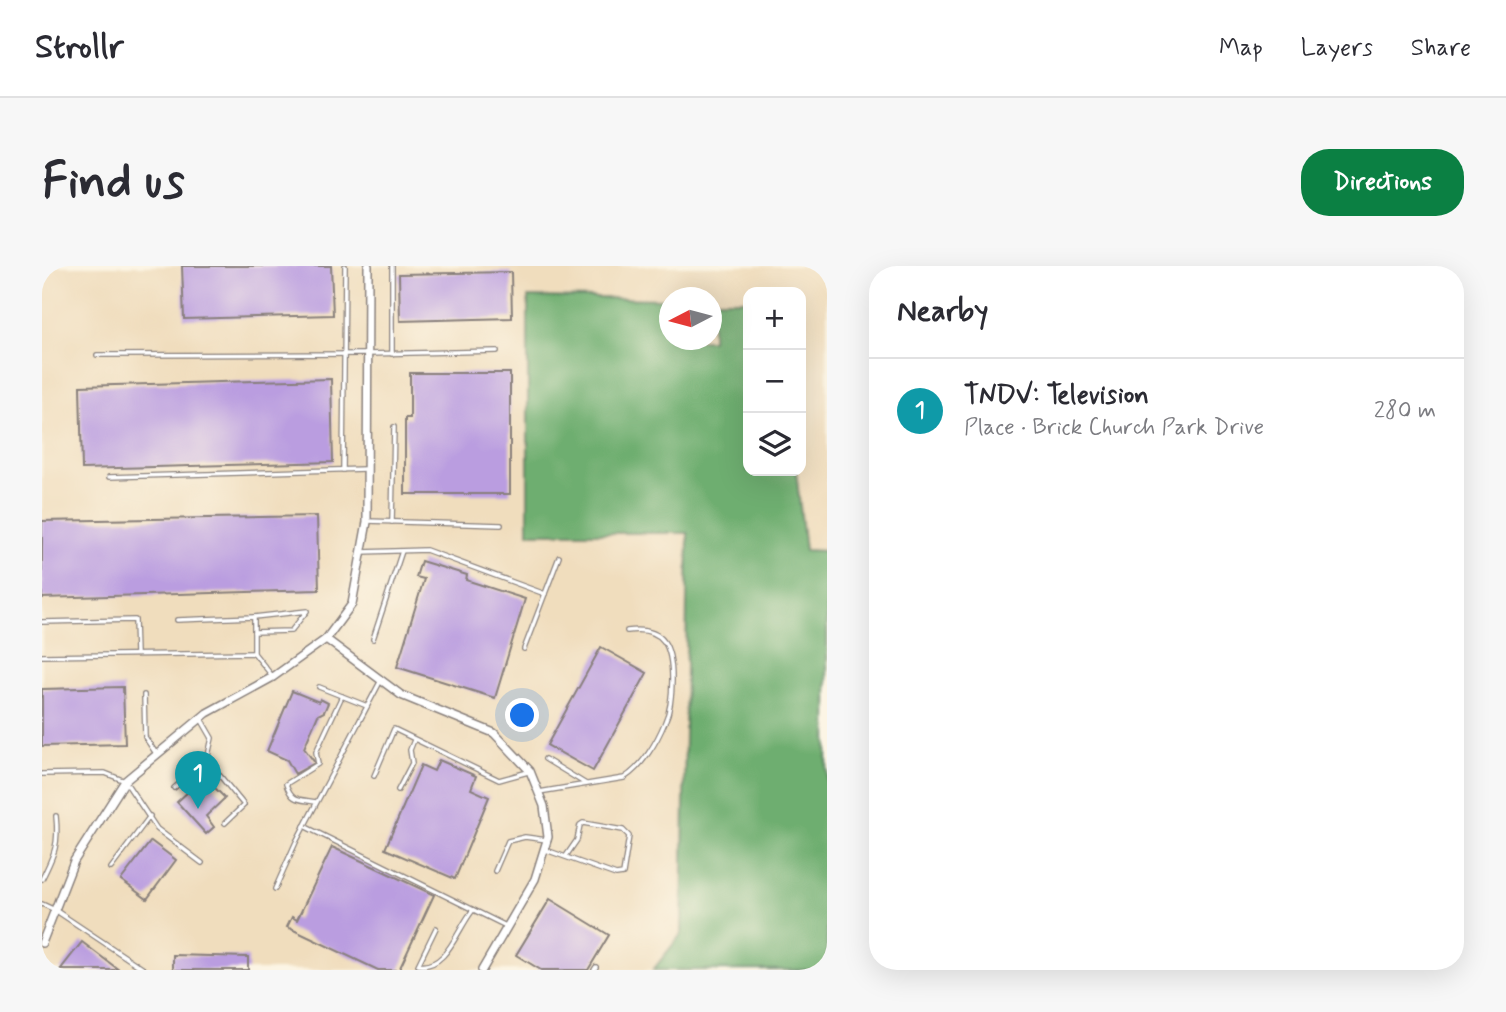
<!DOCTYPE html>
<html lang="en">
<head>
<meta charset="utf-8">
<style>
  body { margin:0; font-family:Mynerve,sans-serif; background:#f7f7f7; color:#2b2b33 }
  .controls { position:absolute; right:21px; top:21px; display:grid; overflow:hidden; border-radius:14px; box-shadow:0 7px 28px #0002 }
  .controls button { width:63px; height:63px; display:grid; place-items:center; padding:0; border:0; border-bottom:2px solid #e1e1e2; background:#fff; color:#2b2b33; font:35px sans-serif }
  .compass { position:absolute; left:617px; top:21px; width:63px; height:63px; border-radius:50%; background:#fff; box-shadow:0 7px 28px #0002; rotate:264deg }
  .you { position:absolute; left:481px; top:450px; width:24px; height:24px; margin:-18px; border:5px solid #fff; border-radius:50%; background:#1a73e8; box-shadow:0 0 0 10px #1a73e833 }
  .badge { display:grid; place-items:center; width:46px; height:46px; border-radius:50%; background:#0b8043; color:#fff; font-size:23px; font-weight:700 }
  .pin { position:absolute; translate:-50% -58px; filter:drop-shadow(0 2px 4px #0008) }
  .pin::after { content:''; position:absolute; top:37px; width:24px; height:21px; background:inherit; clip-path:polygon(0 0,100% 0,50% 100%) }
  .list { margin:0; padding:0; list-style:none }
  h2 { display:flex; justify-content:space-between; align-items:center; height:91px; margin:0; padding:0 28px; font-size:30px }
  h2 small { font-size:23px; font-weight:400; color:#7c7c81 }
  .list li { display:grid; grid-template-columns:46px 1fr auto; gap:21px; align-items:center; box-sizing:border-box; height:105px; padding:0 28px; border-top:2px solid #e1e1e2 }
  .list b { display:block; font-size:26px; white-space:nowrap }
  .list p { margin:0; font-size:23px; white-space:nowrap; color:#7c7c81 }
  .list em { font-size:23px; font-style:normal; color:#7c7c81 }
  .icon { flex:none; width:38px; height:38px; fill:none; stroke:currentColor; stroke-width:2; stroke-linecap:round; stroke-linejoin:round }
  .map { position:relative; flex:none; width:785px; height:704px; overflow:hidden; border-radius:28px }
  header { display:flex; align-items:center; gap:42px; box-sizing:border-box; height:98px; padding:0 35px; background:#fff; border-bottom:2px solid #e1e1e2 }
  header strong { font-size:33px }
  nav { display:flex; gap:38px; margin-inline-start:auto; font-size:24px }
  .intro { display:flex; align-items:center; justify-content:space-between; box-sizing:border-box; height:168px; padding:0 42px }
  h1 { margin:0; font-size:49px }
  .button { padding:18px 32px; border-radius:28px; background:#0b8043; color:#fff; font-size:24px; font-weight:700 }
  main { display:flex; gap:42px; padding:0 42px }
  aside { flex:1; background:#fff; border-radius:28px; box-shadow:0 7px 28px #0002 }
  .map>svg:first-child { display:block }
  .forest { fill:#6eae6f; stroke:#486855; stroke-width:2 }
  .building { fill:#ba9de0 }
  .lines { fill:none; stroke-linecap:round; stroke-linejoin:round }
  .lane-casing { stroke:#89807c; stroke-width:6 }
  .street-casing { stroke:#89807c; stroke-width:10 }
  .lane { stroke:#fff; stroke-width:3.5 }
  .street { stroke:#fff; stroke-width:7 }
</style>
</head>
<body>
<header>
<strong>Strollr</strong>
<nav><a>Map</a><a>Layers</a><a>Share</a></nav>
</header>
<div class="intro"><h1>Find us</h1><a class="button">Directions</a></div>
<main>
<div class="map">
<svg width="785" height="704" viewBox="0 0 785 704">
  <rect width="100%" height="100%" fill="#fcf5e5"/>
  <filter id="ink" filterUnits="userSpaceOnUse"><feTurbulence type="fractalNoise" baseFrequency=".0143" numOctaves="2"/><feDisplacementMap in="SourceGraphic" scale="14" xChannelSelector="R" yChannelSelector="G"/><feConvolveMatrix kernelMatrix="1 2 1 2 8 2 1 2 1" color-interpolation-filters="sRGB"/></filter>
  <filter id="wash" filterUnits="userSpaceOnUse"><feTurbulence type="fractalNoise" baseFrequency=".00686" numOctaves="4" result="noise"/><feDisplacementMap in="SourceGraphic" scale="28" xChannelSelector="R" yChannelSelector="G"/><feGaussianBlur stdDeviation="1.57" result="paint"/><feColorMatrix in="noise" values="0 0 0 0 0 0 0 0 0 0 0 0 0 0 0 0 0 1.4 0 .05"/><feComposite in="paint" operator="in"/></filter>
  <g filter="url(#wash)">
    <rect width="100%" height="100%" fill="#f0ddbd"/>
    <polygon class="forest" points="486,31 627,33 628,74 670,74 670,34 706,34 706,205 754,205 763,284 785,285 785,704 611,704 640,667 646,267 486,267"/>
    <g id="blocks">
      <g class="building">
        <polygon points="140,0 289,0 291,49 142,53"/>
        <polygon points="469,6 470,52 358,55 357,8"/>
        <polygon points="368,107 468,107 468,228 363,228 363,152 368,152"/>
        <polygon points="289,113 291,196 40,203 38,120"/>
        <polygon points="275,250 277,324 0,332 0,255"/>
        <polygon points="379,295 425,309 424,314 483,333 453,432 355,401 382,313 374,311"/>
        <polygon points="559,381 605,407 551,505 505,479"/>
        <polygon points="81,421 83,478 0,480 0,423"/>
        <polygon points="250,425 277,436 278,433 286,437 282,446 276,449 262,482 273,497 253,508 245,494 225,485"/>
        <polygon points="397,494 434,510 429,523 447,531 413,613 343,583 379,499 392,505"/>
        <polygon points="162,511 183,532 164,550 172,561 164,568 135,536"/>
        <polygon points="109,575 134,594 105,633 79,614"/>
        <polygon points="290,581 392,629 357,704 336,704 245,661 250,651 255,654"/>
        <polygon points="508,633 567,669 546,704 499,704 474,689"/>
        <polygon points="40,676 77,704 18,704"/>
        <polygon points="131,689 206,691 206,704 131,704"/>
      </g>
    </g>
  </g>
  <g filter="url(#ink)">
    <use href="#blocks" fill-opacity="0" stroke="#89807c" stroke-width="2"/>
    <g class="lines">
      <g class="lane-casing">
        <g id="lane">
          <polyline points="350,0 350,88"/>
          <polyline points="55,89 326,88 455,85"/>
          <polyline points="301,204 303,0"/>
          <polyline points="67,211 323,203"/>
          <polyline points="325,255 459,259"/>
          <polyline points="350,256 352,161"/>
          <polyline points="320,286 384,284 503,328"/>
          <polyline points="212,351 265,345 249,365 212,366"/>
          <polyline points="135,354 212,351 212,387"/>
          <polyline points="0,356 93,354 94,388"/>
          <polyline points="331,373 360,285"/>
          <polyline points="482,383 517,291"/>
          <polyline points="0,390 212,387 231,411"/>
          <polyline points="277,421 325,440"/>
          <polyline points="102,429 103,471 115,489"/>
          <polyline points="159,453 170,472 165,494"/>
          <polyline points="503,493 544,518"/>
          <polyline points="0,508 63,507 83,515 115,563 160,597"/>
          <polyline points="332,510 352,463 457,514 486,506"/>
          <polyline points="132,522 165,494 202,539 183,557"/>
          <polyline points="356,524 370,497 368,484 372,474"/>
          <path d="M497 526 582 512C600 501 615 476 623 456 629 443 630 428 630 414 630 381 623 360 585 365"/>
          <path d="M274 536C257 533 250 536 244 518L276 498 274 486 300 430"/>
          <polyline points="262,560 464,660"/>
          <polyline points="504,584 574,609 581,608 587,570 581,564 541,557 538,559 535,574 524,590"/>
          <polyline points="69,602 108,550"/>
          <polyline points="453,605 466,575 483,571 505,574"/>
          <path d="M0 613C13 587 17 578 14 550"/>
          <polyline points="233,623 254,576 338,416"/>
          <polyline points="0,638 13,644 103,704"/>
          <path d="M394 662 376 699C405 704 415 663 431 644"/>
          <polyline points="552,704 554,701"/>
        </g>
      </g>
      <g class="street-casing">
        <g id="street">
          <polyline points="284,373 310,338 325,256 326,0"/>
          <polyline points="0,677 32,595 83,515 165,447 231,411 284,373 359,429 452,467 488,505 502,540 506,571 493,613 440,704"/>
        </g>
      </g>
      <use href="#lane" class="lane"/>
      <use href="#street" class="street"/>
    </g>
  </g>
</svg>
<div class="controls">
<button>+</button>
<button>−</button>
<button><svg class="icon" aria-label="layers" viewBox="0 0 24 24"><path d="M12 4l9 5-9 5-9-5zM3 14l9 5 9-5"/></svg></button>
</div>
<svg class="compass" viewBox="-18 -18 36 36"><path d="M0-13l5 13h-10z" fill="#e53935"/><path d="M0 13l5-13h-10z" fill="#7c7c81"/></svg>
<div class="you"></div>
<div class="pin badge" style="left:156px;top:543px;background:#0f9aa8">1</div>
</div>
<aside>
<h2>Nearby<small></small></h2>
<ul class="list">
<li><span class="badge" style="background:#0f9aa8">1</span><div><b>TNDV: Television</b><p>Place · Brick Church Park Drive</p></div><em>280 m</em></li>
</ul>
</aside>
</main>
</body>
</html>
